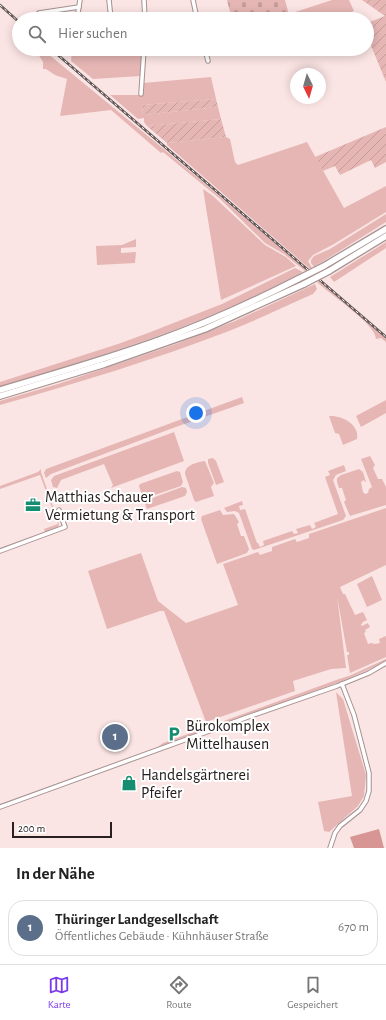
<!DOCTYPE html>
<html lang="de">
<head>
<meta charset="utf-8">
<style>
  body { margin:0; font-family:"Alegreya Sans",sans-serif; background:#f6f6f6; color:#222 }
  .compass { position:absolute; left:290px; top:68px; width:36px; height:36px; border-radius:50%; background:#fff; box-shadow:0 2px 10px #0003; rotate:175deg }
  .scale { position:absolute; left:12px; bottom:10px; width:100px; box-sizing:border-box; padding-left:4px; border:2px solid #282020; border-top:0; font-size:11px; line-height:14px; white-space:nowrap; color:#282020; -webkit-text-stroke:3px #fff; paint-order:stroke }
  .you { position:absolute; left:196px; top:413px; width:14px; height:14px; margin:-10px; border:3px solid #fff; border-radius:50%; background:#1a73e8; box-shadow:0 0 0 6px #1a73e833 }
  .badge { display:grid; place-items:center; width:26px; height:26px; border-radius:50%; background:#7c3aed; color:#fff; font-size:13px; font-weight:700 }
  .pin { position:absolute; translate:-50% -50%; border:2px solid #fff; box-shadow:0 1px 4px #0006 }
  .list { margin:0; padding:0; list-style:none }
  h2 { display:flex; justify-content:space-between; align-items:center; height:52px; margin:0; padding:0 16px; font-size:17px }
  h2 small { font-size:13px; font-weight:400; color:#767676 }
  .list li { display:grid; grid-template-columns:26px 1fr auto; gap:12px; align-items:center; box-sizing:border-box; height:56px; margin:0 8px 8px; padding:0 8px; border:1px solid #e0e0e0; border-radius:16px }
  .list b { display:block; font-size:15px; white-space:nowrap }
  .list p { margin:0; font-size:13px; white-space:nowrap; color:#767676 }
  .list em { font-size:13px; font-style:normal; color:#767676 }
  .icon { flex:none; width:22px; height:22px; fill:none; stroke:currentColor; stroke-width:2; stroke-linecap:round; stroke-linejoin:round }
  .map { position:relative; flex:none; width:386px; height:848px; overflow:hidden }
  .search { position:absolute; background:#fff; box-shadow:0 2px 10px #0003; left:12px; right:12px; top:12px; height:44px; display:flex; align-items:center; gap:10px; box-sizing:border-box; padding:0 14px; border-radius:22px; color:#767676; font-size:15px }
  .sheet { height:116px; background:#fff }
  nav { display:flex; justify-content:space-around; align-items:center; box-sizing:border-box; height:56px; border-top:1px solid #e0e0e0; background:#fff; font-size:11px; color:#767676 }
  nav a { display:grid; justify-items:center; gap:2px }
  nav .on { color:#7c3aed }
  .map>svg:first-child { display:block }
  .grass { fill:#e5b6b4 }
  .cemetery { fill:url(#cemetery-stones) }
  .garden { fill:url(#garden-furrows) }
  .water { fill:#d79593 }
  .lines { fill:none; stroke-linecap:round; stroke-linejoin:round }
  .minor-casing { stroke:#a69291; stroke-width:5.5 }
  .highway-casing { stroke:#a69291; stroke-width:8 }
  .minor { stroke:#fff; stroke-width:3.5 }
  .highway { stroke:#fff; stroke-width:5.5 }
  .rail-casing { stroke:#615555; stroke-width:2.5 }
  .rail { stroke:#fff; stroke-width:1; stroke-dasharray:3; stroke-linecap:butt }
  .highway-bridge-casing { stroke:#a69291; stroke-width:8; stroke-linecap:butt }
  .highway-bridge { stroke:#fff; stroke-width:5.5 }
  .labels { text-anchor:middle; stroke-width:4; stroke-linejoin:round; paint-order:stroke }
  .poi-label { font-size:16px; fill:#282020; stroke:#fff; text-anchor:start }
</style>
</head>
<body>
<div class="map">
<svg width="386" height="848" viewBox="0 0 386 848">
  <defs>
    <pattern id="cemetery-stones" width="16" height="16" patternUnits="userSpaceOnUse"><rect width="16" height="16" fill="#e5b6b4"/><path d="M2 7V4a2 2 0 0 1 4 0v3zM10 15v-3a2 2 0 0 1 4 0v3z" fill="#c49c9a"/></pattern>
    <pattern id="garden-furrows" width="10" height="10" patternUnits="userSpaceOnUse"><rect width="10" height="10" fill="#e5b6b4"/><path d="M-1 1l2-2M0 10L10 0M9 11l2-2" fill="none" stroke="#c49c9a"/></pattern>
  </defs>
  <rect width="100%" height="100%" fill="#fbe5e4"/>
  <g class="grass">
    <polygon points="332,0 349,0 354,11 330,19 290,19 289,14"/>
    <polygon points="35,49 42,49 165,150 307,270 305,271 284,254 265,243 219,198 163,152 161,153 111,110 60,116 67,79 55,75 46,69 43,69 43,62"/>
    <polygon points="72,49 143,49 141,76 93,79 71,61"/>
    <polygon points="211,77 216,99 142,105 143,115 218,107 221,119 147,126 144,122 144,118 138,119 110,95 142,95 143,83"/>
    <polygon points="226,137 230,139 235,162 238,165 307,142 344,208 386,186 386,212 334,244 313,255 308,261 312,268 310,269 167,145 167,143"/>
    <polygon points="203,189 213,196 265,245 286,257 296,266 221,300"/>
    <polygon points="386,214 386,222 314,267 311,263 311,260 314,256 330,249"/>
    <polygon points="136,239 136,247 121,248 121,253 136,252 135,263 97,265 96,246 122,245"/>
    <polygon points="386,242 386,248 334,282 330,277"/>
    <path d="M295 268 303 272C209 324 103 355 0 387V382L118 344 148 333 222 304Z"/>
    <path d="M319 281 386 338V342L381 338 376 339C376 324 329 294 317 282Z"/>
    <path d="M315 284 317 289 313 294C285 306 257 320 229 331 154 360 77 383 0 405V401L58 384 173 345 235 321Z"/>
    <polygon points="242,397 244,403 173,428 51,474 46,478 44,473 46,469"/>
    <polygon points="386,400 386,413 361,427 356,416"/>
    <path d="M329 416C341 415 360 424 357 439L343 445 339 434 335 433Z"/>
    <polygon points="174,432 184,461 111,488 113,485 104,464 61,480 57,488 53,487 51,480 54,476"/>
    <polygon points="370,456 375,465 373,468 378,479 382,479 386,487 386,505 350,516 344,502 346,500 342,488 339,488 337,482 337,478 341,475 359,469 363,472 366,482 365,482 364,480 361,482 363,492 365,494 368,493 369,489 372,487 361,459"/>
    <polygon points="213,458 216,461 224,482 216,485 208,463 208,459"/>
    <path d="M205 461 214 483 211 487 214 496 196 502 194 500 185 474C185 465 197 462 205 461Z"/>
    <polygon points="344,465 346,471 336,475 333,480 346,516 343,520 254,550 252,549 239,513 235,511 227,512 224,508 242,501 243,505 239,506 240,510 245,509 257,543 258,543 260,547 264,545 263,541 292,531 294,534 298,533 296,529 310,525 312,529 316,527 314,523 338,514 325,477 330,475 328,471"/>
    <polygon points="41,469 41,472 59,524 58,527 45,532 44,529 58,524 40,475 0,489 0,486 38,472"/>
    <polygon points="177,471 180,472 183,482 181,486 143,499 139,486 140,484"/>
    <polygon points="182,487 186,488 187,492 185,496 147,509 144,501"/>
    <polygon points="386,508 386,565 340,587 343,594 345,594 355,615 363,612 367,620 363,622 361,625 362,626 368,623 370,627 365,630 366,632 364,633 368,644 371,643 375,644 380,643 379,639 386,636 386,657 350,673 347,655 349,655 349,652 347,652 337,596 346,668 331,669 293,681 295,691 206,722 164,611 160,611 107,629 88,571 141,553 158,601 186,623 238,605 223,564 258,552 260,555 272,551 272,547 295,539 297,542 309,538 309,534"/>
    <polygon points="220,510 223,515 234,514 239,522 237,524 241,536 244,536 249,549 247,553 217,564 201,519 202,516"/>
    <polygon points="372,576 382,600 367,607 357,584"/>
    <polygon points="386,659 386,662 340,682 138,755 158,747 163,743 339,679 349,676"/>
    <polygon points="336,692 343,699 366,775 364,796 358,806 329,832 324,831 318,802 352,796"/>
  </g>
  <polygon class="cemetery" points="227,0 285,0 290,19 232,19"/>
  <g class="garden">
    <polygon points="362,0 386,0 386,82 367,36 367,23 385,16"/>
    <polygon points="216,99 218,107 143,115 142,105"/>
    <polygon points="221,119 226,137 167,143 147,126"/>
    <polygon points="386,127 386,162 375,168 371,160 340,175 335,166 323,171 315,157"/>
  </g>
  <polygon class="water" points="379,829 384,848 354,848 350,837"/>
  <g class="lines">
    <g class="minor-casing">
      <g id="minor">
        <polyline points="109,0 111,19"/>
        <polyline points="144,0 145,19"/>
        <polyline points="193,0 197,19"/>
        <polyline points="39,13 79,7"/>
        <polyline points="77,19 80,0"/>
        <polyline points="205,49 208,61"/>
        <polyline points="141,94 144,49"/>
        <polyline points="0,551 65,527 59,510"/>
        <polyline points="0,807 245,718 337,686 369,673 386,663"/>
        <polyline points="330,848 335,833 340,826 360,810 366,801 369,791 369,773 354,715 342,684"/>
      </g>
    </g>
    <g class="highway-casing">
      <g id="highway">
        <polyline points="324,266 386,229"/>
        <polyline points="329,271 386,236"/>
        <path d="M0 390C53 374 107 359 159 340 207 323 253 302 298 279"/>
        <polyline points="0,396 105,364 205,329 304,284"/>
      </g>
    </g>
    <use href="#minor" class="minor"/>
    <use href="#highway" class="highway"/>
    <g class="rail-casing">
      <g id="rail">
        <polyline points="0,5 19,22"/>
        <polyline points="51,49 386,337"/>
      </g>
    </g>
    <use href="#rail" class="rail"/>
    <g class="highway-bridge-casing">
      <g id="highway-bridge">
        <polyline points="298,279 324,266"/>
        <polyline points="304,284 329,271"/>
      </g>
    </g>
    <use href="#highway-bridge" class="highway-bridge"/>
  </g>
  <defs>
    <g id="office-bare" transform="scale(1.2)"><path d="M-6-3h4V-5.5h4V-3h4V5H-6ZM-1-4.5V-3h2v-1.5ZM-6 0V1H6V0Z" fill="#148d70" stroke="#fff" stroke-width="2.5" paint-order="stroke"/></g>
    <g id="parking-bare" transform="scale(1.2)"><path d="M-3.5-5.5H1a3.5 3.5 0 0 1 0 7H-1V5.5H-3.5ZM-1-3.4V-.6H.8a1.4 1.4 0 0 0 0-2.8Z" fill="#148d70" stroke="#fff" stroke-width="2.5" paint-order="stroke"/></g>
    <g id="shop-bare" transform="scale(1.2)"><path d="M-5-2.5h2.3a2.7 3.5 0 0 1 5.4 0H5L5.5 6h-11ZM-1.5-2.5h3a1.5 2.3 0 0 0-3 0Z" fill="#148d70" stroke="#fff" stroke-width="2.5" paint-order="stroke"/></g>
  </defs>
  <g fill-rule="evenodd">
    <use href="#office-bare" x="33" y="505"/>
    <use href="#parking-bare" x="174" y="734"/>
    <use href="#shop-bare" x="129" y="783"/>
  </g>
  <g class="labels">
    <g class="poi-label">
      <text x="45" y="502">Matthias Schauer<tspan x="45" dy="18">Vermietung &amp; Transport</tspan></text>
      <text x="186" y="731">Bürokomplex<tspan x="186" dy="18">Mittelhausen</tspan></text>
      <text x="141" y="780">Handelsgärtnerei<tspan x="141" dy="18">Pfeifer</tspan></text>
    </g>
  </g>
</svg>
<svg class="compass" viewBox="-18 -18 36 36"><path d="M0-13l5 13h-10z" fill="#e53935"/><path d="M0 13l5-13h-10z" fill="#767676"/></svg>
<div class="scale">200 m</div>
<div class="you"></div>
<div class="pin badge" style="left:115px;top:737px;background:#5c6f8a">1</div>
<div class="search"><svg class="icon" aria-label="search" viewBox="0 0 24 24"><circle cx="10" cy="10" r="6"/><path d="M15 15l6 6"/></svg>Hier suchen</div>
</div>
<section class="sheet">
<h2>In der Nähe<small></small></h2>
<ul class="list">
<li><span class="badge" style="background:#5c6f8a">1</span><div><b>Thüringer Landgesellschaft</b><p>Öffentliches Gebäude · Kühnhäuser Straße</p></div><em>670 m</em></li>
</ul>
</section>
<nav>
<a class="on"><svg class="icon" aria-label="map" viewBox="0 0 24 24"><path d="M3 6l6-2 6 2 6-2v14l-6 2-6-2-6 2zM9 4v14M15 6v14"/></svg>Karte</a>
<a><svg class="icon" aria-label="directions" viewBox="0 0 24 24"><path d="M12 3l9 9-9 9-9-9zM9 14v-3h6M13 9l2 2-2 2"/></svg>Route</a>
<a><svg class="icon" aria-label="saved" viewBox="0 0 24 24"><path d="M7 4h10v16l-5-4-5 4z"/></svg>Gespeichert</a>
</nav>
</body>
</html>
